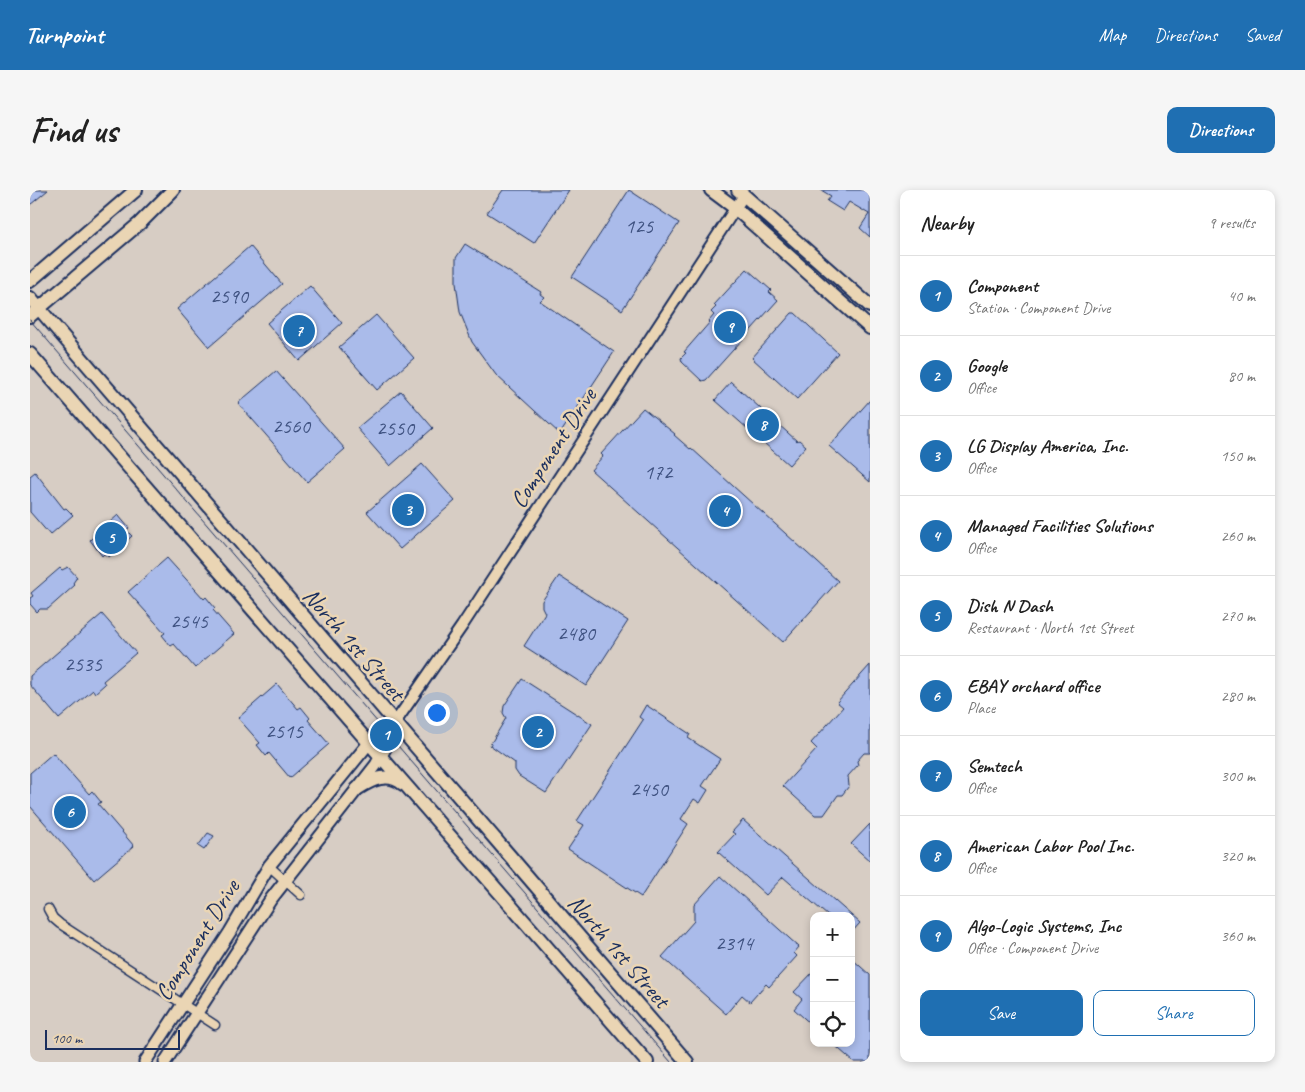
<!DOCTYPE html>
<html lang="en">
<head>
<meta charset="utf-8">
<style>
  body { margin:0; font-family:Caveat,sans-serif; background:#f6f6f6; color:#222 }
  .controls { position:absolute; right:15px; bottom:15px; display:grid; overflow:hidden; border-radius:10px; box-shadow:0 2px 8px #0003 }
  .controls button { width:45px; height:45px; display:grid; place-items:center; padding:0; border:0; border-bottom:1px solid #e0e0e0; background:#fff; color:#222; font:25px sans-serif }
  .scale { position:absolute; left:15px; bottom:12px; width:135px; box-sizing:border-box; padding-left:5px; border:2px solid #1b2f5e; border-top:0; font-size:14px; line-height:18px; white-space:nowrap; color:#1b2f5e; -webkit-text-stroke:4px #ead5b4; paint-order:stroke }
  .you { position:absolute; left:406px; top:522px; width:18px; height:18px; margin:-12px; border:4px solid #fff; border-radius:50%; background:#1a73e8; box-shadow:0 0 0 8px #1a73e833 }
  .badge { display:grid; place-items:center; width:32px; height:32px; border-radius:50%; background:#1f6fb2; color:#fff; font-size:16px; font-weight:700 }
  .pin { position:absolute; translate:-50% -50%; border:2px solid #fff; box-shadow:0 1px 5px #0006 }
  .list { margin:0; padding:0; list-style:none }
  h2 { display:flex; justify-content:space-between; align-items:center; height:65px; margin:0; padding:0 20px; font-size:21px }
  h2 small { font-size:16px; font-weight:400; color:#767676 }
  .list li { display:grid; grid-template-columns:32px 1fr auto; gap:15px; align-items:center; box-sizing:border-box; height:80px; padding:0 20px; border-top:1px solid #e0e0e0 }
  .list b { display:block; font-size:19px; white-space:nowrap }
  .list p { margin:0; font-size:16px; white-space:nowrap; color:#767676 }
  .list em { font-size:16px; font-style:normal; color:#767676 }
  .actions { display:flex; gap:10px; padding:15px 20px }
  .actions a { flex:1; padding:11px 0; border:1px solid #1f6fb2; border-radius:10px; text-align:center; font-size:18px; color:#1f6fb2 }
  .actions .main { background:#1f6fb2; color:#fff }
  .icon { flex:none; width:28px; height:28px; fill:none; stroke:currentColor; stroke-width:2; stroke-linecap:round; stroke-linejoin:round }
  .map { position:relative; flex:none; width:840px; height:872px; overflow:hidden; border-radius:10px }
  header { display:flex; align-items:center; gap:30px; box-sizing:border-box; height:70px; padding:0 25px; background:#1f6fb2; color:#fff }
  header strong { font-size:24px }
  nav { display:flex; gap:28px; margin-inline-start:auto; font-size:18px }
  .intro { display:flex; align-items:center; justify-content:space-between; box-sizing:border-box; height:120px; padding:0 30px }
  h1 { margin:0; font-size:35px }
  .button { padding:12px 22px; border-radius:10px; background:#1f6fb2; color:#fff; font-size:18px; font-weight:700 }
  main { display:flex; gap:30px; padding:0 30px }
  aside { flex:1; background:#fff; border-radius:10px; box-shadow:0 2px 8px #0003 }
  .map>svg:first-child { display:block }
  .building { fill:#aabbea; stroke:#1b2f5e }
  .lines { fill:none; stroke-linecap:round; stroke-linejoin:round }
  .minor-casing { stroke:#1b2f5e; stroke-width:11 }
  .tertiary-casing { stroke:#1b2f5e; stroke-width:14 }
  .secondary-casing { stroke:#1b2f5e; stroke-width:15 }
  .primary-casing { stroke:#1b2f5e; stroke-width:16 }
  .minor { stroke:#ead5b4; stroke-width:8 }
  .tertiary { stroke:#ead5b4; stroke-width:10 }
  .secondary { stroke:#ead5b4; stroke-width:11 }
  .primary { stroke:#ead5b4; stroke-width:12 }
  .tram { stroke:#1b2f5e; stroke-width:1 }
  .labels { text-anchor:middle; stroke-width:5; stroke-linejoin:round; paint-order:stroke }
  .number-label { font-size:21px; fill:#3f5281 }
  .street-label { font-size:24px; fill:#1b2f5e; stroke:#ead5b4 }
</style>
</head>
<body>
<header>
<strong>Turnpoint</strong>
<nav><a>Map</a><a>Directions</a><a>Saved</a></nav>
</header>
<div class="intro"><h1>Find us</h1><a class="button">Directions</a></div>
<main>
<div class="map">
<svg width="840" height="872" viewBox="0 0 840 872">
  <rect width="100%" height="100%" fill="#d7cdc4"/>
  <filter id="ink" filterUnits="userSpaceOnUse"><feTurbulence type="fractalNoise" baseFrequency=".02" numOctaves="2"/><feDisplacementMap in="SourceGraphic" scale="10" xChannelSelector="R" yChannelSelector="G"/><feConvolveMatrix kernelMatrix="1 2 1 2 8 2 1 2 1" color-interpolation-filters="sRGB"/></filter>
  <g filter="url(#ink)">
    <g class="building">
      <polygon points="0,0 18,0 0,15"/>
      <polygon points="473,0 539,0 504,53 457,23"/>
      <polygon points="599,0 649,33 592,120 542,87"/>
      <polygon points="791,0 840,0 840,47 830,38 839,24 819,12 813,21 797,11 801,6"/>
      <polygon points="435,54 511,102 510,104 514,107 510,111 584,162 530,244 466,185 442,152 430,122 426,93 426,68"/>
      <polygon points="220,56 252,94 179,157 147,119"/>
      <polygon points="717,79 741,100 739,102 748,110 676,190 672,191 652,172 651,168 656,163 654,162 680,132 679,131 684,125 681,122 686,117 684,115"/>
      <polygon points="280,96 312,133 269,171 237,133"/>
      <polygon points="762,123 765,123 808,163 767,209 722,168"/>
      <polygon points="346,125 384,168 347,200 309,157"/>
      <polygon points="246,181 315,259 277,292 208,213"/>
      <polygon points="701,192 767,251 769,250 776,256 759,275 685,210"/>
      <polygon points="371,201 403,238 360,276 327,238"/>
      <polygon points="840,210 840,292 799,256"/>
      <polygon points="613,218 645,244 644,245 660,259 661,258 808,391 753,452 561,280 573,266 571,264"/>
      <polygon points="392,274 425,311 370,359 337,322"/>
      <polygon points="5,282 34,319 36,318 43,325 20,345 0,322 0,286"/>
      <polygon points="88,325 99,338 96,340 102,346 79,367 74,364 72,366 60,350"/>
      <polygon points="137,368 174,409 176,407 185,418 183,420 204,444 165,478 144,454 141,456 132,445 135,443 98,402"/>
      <polygon points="38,377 47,387 43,393 45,395 18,419 10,419 7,422 0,414 0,408 3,406 1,403 30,378 32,380"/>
      <polygon points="529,386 598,431 556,496 494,456 515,423 512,417 512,411"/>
      <polygon points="72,424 106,463 73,491 75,494 65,503 63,500 29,529 0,495 0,486"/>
      <polygon points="840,475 840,563 834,563 827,571 828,575 818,586 819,596 812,605 808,605 794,625 785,625 753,596 787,559 781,553 813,517 807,512"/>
      <polygon points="492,489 562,534 516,603 489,586 485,580 485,573 460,555 476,528 473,523 474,516"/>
      <polygon points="247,494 268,519 271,517 280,528 278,530 299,554 260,588 239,563 236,566 227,555 230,553 208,528"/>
      <polygon points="616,515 660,544 658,548 690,569 672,596 678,600 670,613 664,609 651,629 658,634 611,707 538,659 554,635 547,631 613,530 609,527"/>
      <polygon points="23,563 59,604 62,601 71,612 68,614 104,656 64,690 0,616 0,583"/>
      <polygon points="713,630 830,733 821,743 821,726 798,726 753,687 736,705 688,662 705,644 702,642"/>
      <polygon points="840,634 840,671 821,654"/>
      <polygon points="178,643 184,646 174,660 168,656"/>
      <polygon points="690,686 769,757 764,763 767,766 739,797 736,794 720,812 712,805 696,824 632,767 664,731 664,715"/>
      <polygon points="821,768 840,785 840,872 824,872 802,853 821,853"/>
      <polygon points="784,781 784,837 764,819 772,809 764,802"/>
    </g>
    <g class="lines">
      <g class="minor-casing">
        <g id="minor">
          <polyline points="239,676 271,705"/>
          <polyline points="18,719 23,728 30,734 185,835"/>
        </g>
      </g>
      <g class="tertiary-casing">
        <polyline id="tertiary" points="364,534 432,436 714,5"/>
      </g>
      <g class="secondary-casing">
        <g id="secondary">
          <polyline points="115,872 200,742 239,676 339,553 364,534"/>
          <polyline points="135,872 241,709 346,575 358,553 364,534"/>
        </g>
      </g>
      <g class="primary-casing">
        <g id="primary">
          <polyline points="681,0 705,18 840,138"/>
          <polyline points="708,0 840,116"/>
          <polyline points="0,91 106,0"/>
          <polyline points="0,108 657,872"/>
          <polyline points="0,126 110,33 143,0"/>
          <polyline points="0,164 617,872"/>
          <path d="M327 599C341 590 358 581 373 594"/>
        </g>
      </g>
      <use href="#minor" class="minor"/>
      <use href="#tertiary" class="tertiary"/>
      <use href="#secondary" class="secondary"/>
      <use href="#primary" class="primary"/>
      <polyline class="tram" points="0,130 641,872"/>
    </g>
  </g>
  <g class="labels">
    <g class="number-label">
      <text x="609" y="43">125</text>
      <text x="199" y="113">2590</text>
      <text x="261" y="243">2560</text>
      <text x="365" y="245">2550</text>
      <text x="628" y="289">172</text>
      <text x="159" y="438">2545</text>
      <text x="546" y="450">2480</text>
      <text x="53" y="481">2535</text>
      <text x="254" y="548">2515</text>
      <text x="619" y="606">2450</text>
      <text x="704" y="760">2314</text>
    </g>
    <g class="street-label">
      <text transform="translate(523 258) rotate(-57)" y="8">Component Drive</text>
      <text transform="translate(324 454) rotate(49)" y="8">North 1st Street</text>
      <text transform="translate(167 750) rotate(-58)" y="8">Component Drive</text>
      <text transform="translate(589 761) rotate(49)" y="8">North 1st Street</text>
    </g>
  </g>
</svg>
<div class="controls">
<button>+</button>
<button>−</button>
<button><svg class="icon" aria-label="locate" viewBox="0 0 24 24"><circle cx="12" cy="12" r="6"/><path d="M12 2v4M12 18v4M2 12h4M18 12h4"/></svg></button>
</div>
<div class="scale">100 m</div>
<div class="you"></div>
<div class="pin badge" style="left:356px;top:545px">1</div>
<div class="pin badge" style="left:508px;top:542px">2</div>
<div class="pin badge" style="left:378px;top:320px">3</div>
<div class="pin badge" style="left:695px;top:321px">4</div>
<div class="pin badge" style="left:81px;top:348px">5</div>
<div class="pin badge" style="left:40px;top:622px">6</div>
<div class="pin badge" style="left:269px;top:141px">7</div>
<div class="pin badge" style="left:733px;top:235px">8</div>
<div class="pin badge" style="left:700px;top:137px">9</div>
</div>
<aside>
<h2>Nearby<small>9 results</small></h2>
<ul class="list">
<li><span class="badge">1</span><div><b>Component</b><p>Station · Component Drive</p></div><em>40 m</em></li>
<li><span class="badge">2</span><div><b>Google</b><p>Office</p></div><em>80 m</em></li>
<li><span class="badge">3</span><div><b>LG Display America, Inc.</b><p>Office</p></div><em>150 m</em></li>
<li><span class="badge">4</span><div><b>Managed Facilities Solutions</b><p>Office</p></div><em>260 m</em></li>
<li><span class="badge">5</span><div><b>Dish N Dash</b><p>Restaurant · North 1st Street</p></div><em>270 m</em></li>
<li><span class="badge">6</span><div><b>EBAY orchard office</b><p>Place</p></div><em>280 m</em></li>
<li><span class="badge">7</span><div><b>Semtech</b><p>Office</p></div><em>300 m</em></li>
<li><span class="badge">8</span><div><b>American Labor Pool Inc.</b><p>Office</p></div><em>320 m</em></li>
<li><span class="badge">9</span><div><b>Algo-Logic Systems, Inc</b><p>Office · Component Drive</p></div><em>360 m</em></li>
</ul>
<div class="actions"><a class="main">Save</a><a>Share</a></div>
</aside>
</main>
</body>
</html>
